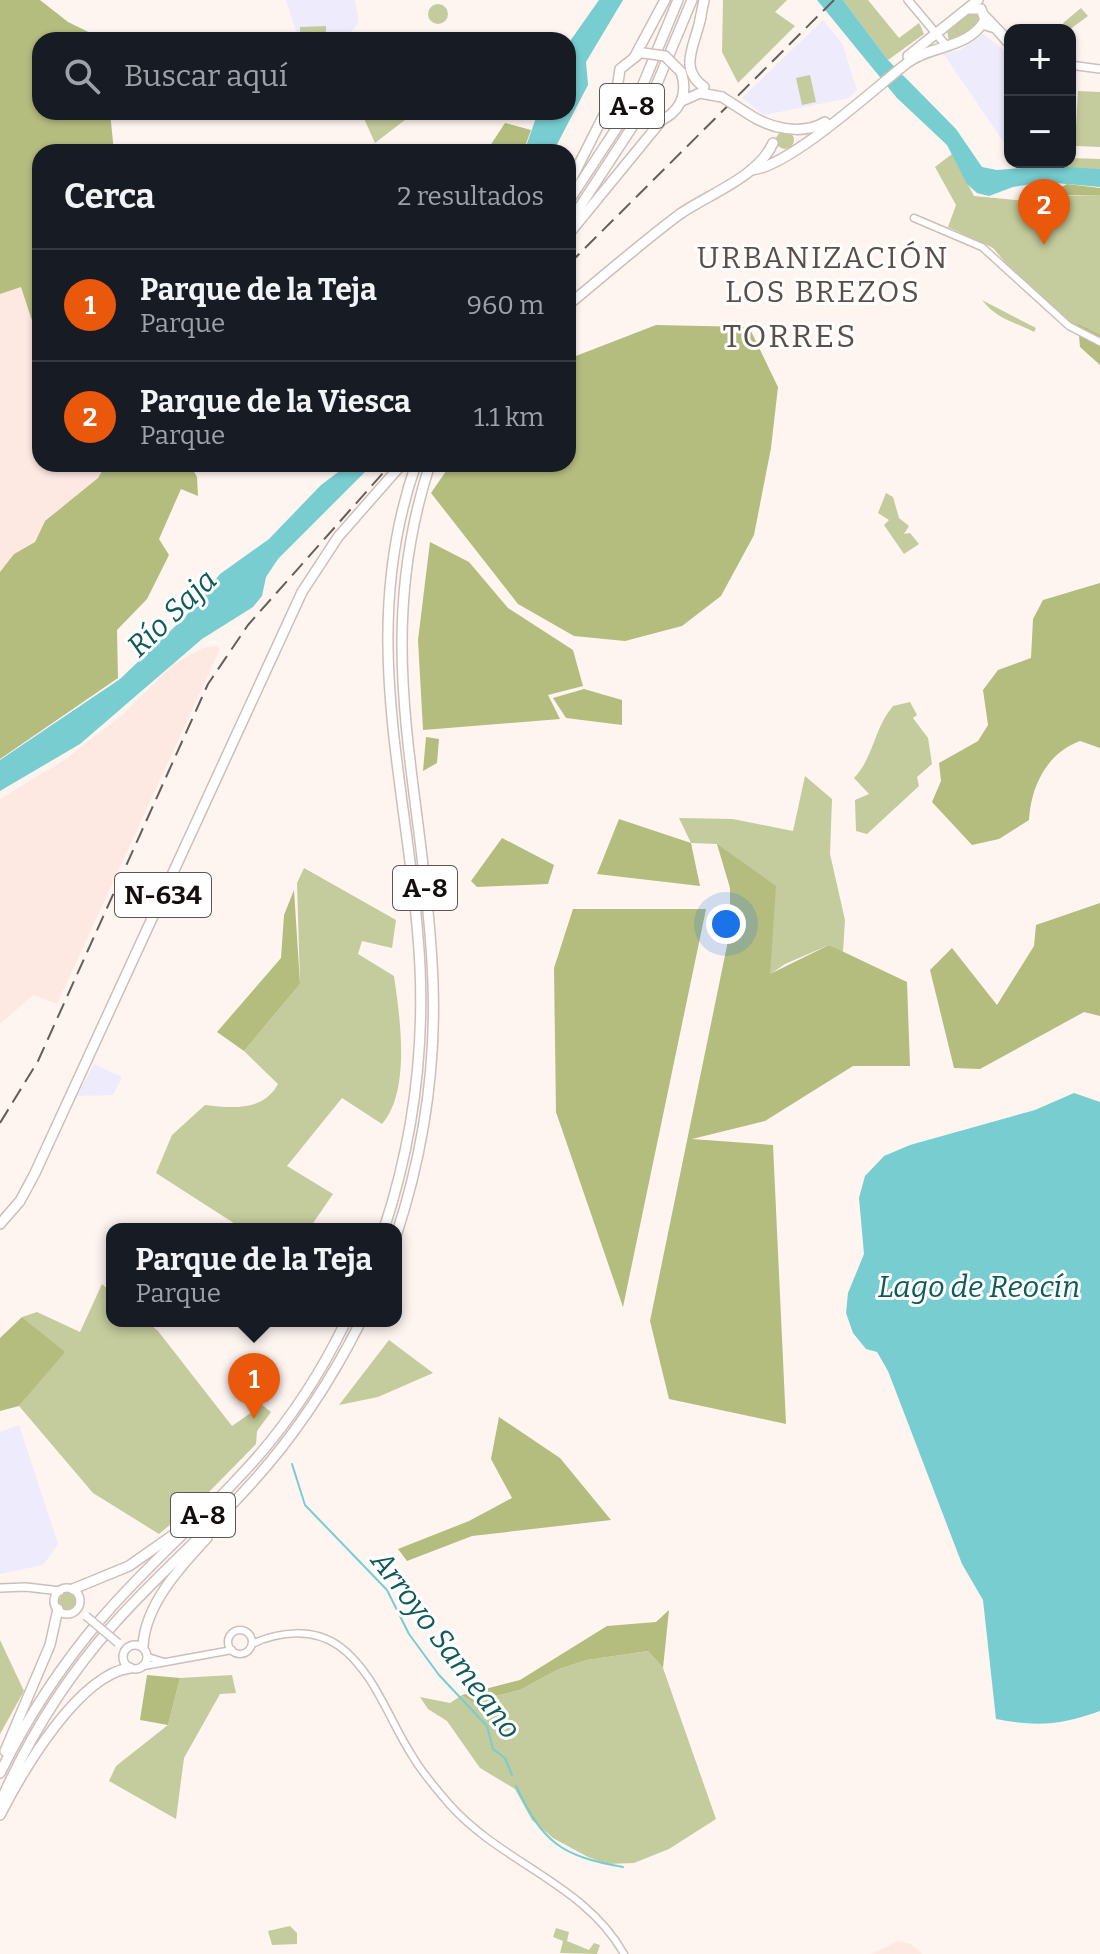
<!DOCTYPE html>
<html lang="es">
<head>
<meta charset="utf-8">
<style>
  body { margin:0; font-family:Bitter,serif; background:#20242c; color:#f1f3f6 }
  .controls { position:absolute; right:24px; top:24px; display:grid; overflow:hidden; border-radius:16px; box-shadow:0 2px 6px #0004 }
  .controls button { width:72px; height:72px; display:grid; place-items:center; padding:0; border:0; border-bottom:2px solid #363941; background:#171b24; color:#f1f3f6; font:40px sans-serif }
  .you { position:absolute; left:726px; top:924px; width:28px; height:28px; margin:-20px; border:6px solid #fff; border-radius:50%; background:#1a73e8; box-shadow:0 0 0 12px #1a73e833 }
  .badge { display:grid; place-items:center; width:52px; height:52px; border-radius:50%; background:#ea580c; color:#fff; font-size:26px; font-weight:700 }
  .pin { position:absolute; translate:-50% -66px; filter:drop-shadow(0 2px 4px #0008) }
  .pin::after { content:''; position:absolute; top:42px; width:28px; height:24px; background:inherit; clip-path:polygon(0 0,100% 0,50% 100%) }
  .popup { position:absolute; left:106px; top:1223px; width:296px; height:104px; box-sizing:border-box; display:grid; place-content:center; border-radius:16px; background:#171b24; filter:drop-shadow(0 2px 6px #0005); font-size:26px; white-space:nowrap; color:#9ea1a6 }
  .popup b { font-size:30px; color:#f1f3f6 }
  .popup::after { content:''; position:absolute; left:50%; top:100%; margin-left:-16px; border:16px solid transparent; border-top-color:#171b24 }
  .list { margin:0; padding:0; list-style:none }
  h2 { display:flex; justify-content:space-between; align-items:center; height:104px; margin:0; padding:0 32px; font-size:34px }
  h2 small { font-size:26px; font-weight:400; color:#9ea1a6 }
  .list li { display:grid; grid-template-columns:52px 1fr auto; gap:24px; align-items:center; box-sizing:border-box; height:112px; padding:0 32px; border-top:2px solid #363941 }
  .list b { display:block; font-size:30px; white-space:nowrap }
  .list p { margin:0; font-size:26px; white-space:nowrap; color:#9ea1a6 }
  .list em { font-size:26px; font-style:normal; color:#9ea1a6 }
  .icon { flex:none; width:44px; height:44px; fill:none; stroke:currentColor; stroke-width:2; stroke-linecap:round; stroke-linejoin:round }
  .map { position:relative; flex:none; width:1100px; height:1954px; overflow:hidden }
  .search { position:absolute; background:#171b24; box-shadow:0 2px 6px #0004; left:32px; top:32px; width:544px; height:88px; display:flex; align-items:center; gap:20px; box-sizing:border-box; padding:0 28px; border-radius:24px; color:#9ea1a6; font-size:30px }
  .panel { position:absolute; background:#171b24; box-shadow:0 2px 6px #0004; left:32px; top:144px; width:544px; height:328px; border-radius:24px }
  .map>svg:first-child { display:block }
  .built { fill:#fde9e2 }
  .education { fill:#edebfc }
  .green { fill:#c4cb9c }
  .forest { fill:#b4bc7e }
  .water { fill:#78cdd0 }
  .lines { fill:none; stroke-linecap:round; stroke-linejoin:round }
  .stream { stroke:#78cdd0; stroke-width:2 }
  .minor-casing { stroke:#cebeb9; stroke-width:9 }
  .major-casing { stroke:#cebeb9; stroke-width:10 }
  .highway-casing { stroke:#cebeb9; stroke-width:12 }
  .minor { stroke:#fff; stroke-width:6 }
  .major { stroke:#fff; stroke-width:7 }
  .highway { stroke:#fff; stroke-width:9 }
  .rail { stroke:#655e5b; stroke-width:2; stroke-dasharray:16 8; stroke-linecap:butt }
  .major-bridge-casing { stroke:#cebeb9; stroke-width:10; stroke-linecap:butt }
  .highway-bridge-casing { stroke:#cebeb9; stroke-width:12; stroke-linecap:butt }
  .major-bridge { stroke:#fff; stroke-width:7 }
  .highway-bridge { stroke:#fff; stroke-width:9 }
  .labels { text-anchor:middle; stroke-width:6; stroke-linejoin:round; paint-order:stroke }
  .shield { fill:#fff; stroke:#5a5756; stroke-width:2 }
  .shield-label { font-size:26px; font-weight:bold; fill:#140f0d }
  .neighbourhood-label { font-size:30px; letter-spacing:2px; fill:#5b4e49; stroke:#fff }
  .water-label { font-size:30px; font-style:italic; fill:#105a5c; stroke:#fff }
  .quarter-label { font-size:32px; letter-spacing:2px; fill:#5b4e49; stroke:#fff }
</style>
</head>
<body>
<div class="map">
<svg width="1100" height="1954" viewBox="0 0 1100 1954">
  <rect width="100%" height="100%" fill="#fef5f1"/>
  <g class="built">
    <polygon points="21,286 40,346 40,464 105,464 97,479 45,521 34,542 14,554 0,572 0,294"/>
    <polygon points="217,646 220,649 57,1004 33,995 0,1024 0,799 66,759 122,715 174,664 203,648"/>
    <polygon points="898,1941 911,1944 922,1954 871,1954"/>
  </g>
  <g class="education">
    <polygon points="286,0 355,0 359,22 344,40 299,40"/>
    <polygon points="823,20 842,43 857,90 849,98 764,115 742,98"/>
    <polygon points="983,34 1010,55 1010,137 1005,144 943,53 961,50"/>
    <polygon points="94,1064 122,1077 113,1095 77,1096"/>
    <polygon points="19,1425 58,1544 43,1565 0,1574 0,1432"/>
  </g>
  <g class="green">
    <polygon points="723,0 787,0 775,12 795,26 738,83 722,52"/>
    <polygon points="843,0 868,0 899,38 919,23 924,34 888,60"/>
    <circle cx="438" cy="14" r="10"/>
    <polygon points="1081,8 1088,16 1069,30 1063,23"/>
    <polygon points="971,11 977,11 982,21 957,42 949,42 947,31"/>
    <polygon points="326,26 326,34 340,32 339,39 300,39 300,27"/>
    <polygon points="810,75 816,102 802,105 796,78"/>
    <polygon points="1078,91 1100,92 1100,147 1075,146"/>
    <polygon points="361,112 409,112 414,113 375,143"/>
    <circle cx="785" cy="140" r="9"/>
    <polygon points="952,154 974,196 1026,201 1045,196 1100,195 1100,340 1070,324 1016,275 993,248 948,227 956,205 935,167"/>
    <polygon points="1070,158 1100,159 1100,169 1016,168 1016,162 1070,162"/>
    <path d="M982 300 1036 328 1034 332C1013 321 998 320 982 300Z"/>
    <polygon points="886,493 893,497 899,518 909,526 904,534 910,533 919,544 904,554 884,525 889,520 878,513"/>
    <path d="M910 702 917 715 913 718 928 738 932 764 917 777 919 786 867 834 856 831 855 800 869 794 854 778C874 757 874 728 893 706Z"/>
    <polygon points="805,776 832,799 830,854 845,920 843,952 829,945 785,964 769,975 717,844 691,843 679,818 733,819 793,831"/>
    <path d="M304 868 396 920 392 948 362 941 358 954 394 976C400 1017 411 1091 382 1124L342 1098 287 1166 333 1194 309 1229H243L156 1173 172 1135 205 1105C231 1108 263 1112 278 1084L244 1051 300 984 297 883Z"/>
    <polygon points="102,1284 112,1293 112,1321 146,1321 158,1331 232,1426 262,1405 271,1412 257,1431 256,1444 208,1493 159,1534 93,1493 19,1406 64,1352 22,1317 37,1312 80,1332"/>
    <polygon points="389,1340 433,1373 378,1397 339,1405"/>
    <circle cx="68" cy="1601" r="9"/>
    <polygon points="0,1640 24,1691 0,1734"/>
    <polygon points="648,1651 663,1668 716,1819 669,1849 634,1863 607,1864 588,1857 553,1838 532,1820 515,1789 480,1768 447,1721 428,1709 420,1697 450,1703 462,1695 472,1702 520,1690 559,1669 587,1660"/>
    <polygon points="232,1675 236,1693 220,1694 184,1758 176,1819 109,1781 116,1766 168,1725 180,1678"/>
    <polygon points="290,1926 297,1933 297,1944 272,1945 268,1931"/>
    <polygon points="556,1928 569,1932 567,1941 589,1950 594,1943 600,1945 597,1954 560,1953 563,1941 553,1937"/>
  </g>
  <g class="forest">
    <polygon points="0,0 40,0 68,22 105,40 40,40 40,112 110,112 114,152 40,152 38,339 21,287 0,294"/>
    <polygon points="505,123 531,130 523,152 486,152"/>
    <polygon points="1067,184 1100,188 1100,195 1047,195"/>
    <polygon points="1078,324 1100,335 1100,365 1080,347"/>
    <polygon points="656,325 749,327 778,387 771,448 754,535 721,596 682,626 625,641 574,636 518,604 431,493 451,464 568,464 568,359"/>
    <polygon points="106,464 190,464 197,477 198,496 181,489 159,539 169,555 147,599 117,630 118,678 0,759 0,572 14,554 35,542 45,521 98,478"/>
    <polygon points="430,542 469,562 508,608 573,650 583,686 548,695 560,719 423,730 418,640"/>
    <path d="M1100 583V748L1080 741C1047 753 1031 786 1029 820L999 839 972 845 932 802 941 781 939 763 978 741 988 725 983 690 998 670 1031 658 1033 619 1043 600Z"/>
    <polygon points="584,689 622,700 622,725 566,718 553,698"/>
    <polygon points="426,737 439,739 437,763 423,771"/>
    <polygon points="619,819 691,843 700,886 597,874"/>
    <polygon points="502,838 554,865 548,884 477,887 471,881"/>
    <polygon points="717,844 776,886 770,974 829,945 907,982 910,1066 853,1066 765,1121 692,1139 773,1145 786,1424 669,1399 650,1321 730,931 730,888"/>
    <polygon points="294,890 300,984 244,1051 217,1032 281,958 284,915"/>
    <polygon points="1100,903 1100,1016 1084,1012 980,1069 954,1068 930,970 952,948 997,1005 1034,946 1036,925"/>
    <polygon points="573,909 706,909 623,1307 556,1112 554,968"/>
    <polygon points="22,1317 65,1352 19,1406 0,1411 0,1338"/>
    <polygon points="499,1417 560,1458 611,1520 472,1536 407,1561 398,1549 469,1521 512,1498 491,1459"/>
    <polygon points="669,1610 663,1668 648,1651 587,1660 559,1669 520,1690 472,1702 462,1695 520,1680 607,1626 656,1622"/>
    <polygon points="147,1675 180,1678 168,1725 140,1720"/>
  </g>
  <g class="water">
    <polygon points="599,0 623,0 586,62 588,85 553,152 524,152 538,112 568,112 568,44"/>
    <polygon points="817,0 843,0 888,60 956,129 982,167 997,170 1048,166 1100,169 1100,187 1045,182 1013,187 989,196 977,193 967,184 947,145 897,98"/>
    <polygon points="349,464 373,464 278,559 266,577 262,596 253,607 202,639 80,744 0,791 0,760 120,679 185,617 220,574 269,539 321,485"/>
    <path d="M1074 1093 1100 1102V1711C1062 1725 1036 1727 996 1719L983 1600 962 1564 888 1371 877 1352 866 1349 853 1333 846 1313 848 1293 864 1254 859 1198 865 1176 884 1156 910 1145 1035 1110Z"/>
  </g>
  <g class="lines">
    <g class="stream">
      <polyline points="292,1464 305,1505 387,1590 409,1634 439,1675 487,1726 493,1749 505,1758 512,1775"/>
      <path d="M516 1786C543 1843 561 1856 623 1867"/>
    </g>
    <g class="minor-casing">
      <g id="minor">
        <polyline points="914,218 982,247 1069,326 1100,342"/>
        <circle cx="240" cy="1642" r="12"/>
        <path d="M252 1644C280 1631 313 1628 339 1646 374 1671 390 1722 413 1757 423 1774 437 1790 450 1805 503 1864 585 1884 624 1954"/>
        <polyline points="148,1657 164,1662"/>
        <polyline points="144,1666 232,1650"/>
      </g>
    </g>
    <g class="major-casing">
      <g id="major">
        <polyline points="908,0 944,43"/>
        <polyline points="985,15 1010,41"/>
        <polyline points="982,25 995,29 1010,46"/>
        <polyline points="1070,65 1100,69"/>
        <polyline points="0,1588 26,1587 60,1591"/>
        <circle cx="67" cy="1601" r="13"/>
        <circle cx="135" cy="1657" r="12"/>
      </g>
    </g>
    <g class="highway-casing">
      <g id="highway">
        <path d="M701 16C696 44 677 68 704 87"/>
        <polyline points="700,20 704,0"/>
        <polyline points="635,56 665,0"/>
        <polyline points="908,56 978,0"/>
        <polyline points="616,96 620,69 639,54"/>
        <polyline points="682,101 700,93 722,97"/>
        <path d="M750 115C770 128 802 136 825 122"/>
        <path d="M657 122C679 114 689 95 681 72"/>
        <path d="M751 170C788 168 874 89 907 63 932 44 967 50 985 20L981 9H969"/>
        <polyline points="568,186 615,93"/>
        <polyline points="568,202 639,94 678,0"/>
        <polyline points="568,225 651,98 692,0"/>
        <polyline points="568,235 662,120"/>
        <path d="M568 305C605 275 641 243 680 214 709 194 758 177 773 143"/>
        <polyline points="0,1224 20,1201 35,1173 302,592 338,537 402,464"/>
        <path d="M384 1229C412 1144 424 1056 420 967 411 791 355 639 416 464"/>
        <path d="M396 1236C425 1148 438 1055 432 962 422 782 371 645 430 464"/>
        <polyline points="73,1589 129,1566 183,1528"/>
        <path d="M143 1646C145 1605 180 1567 207 1538"/>
        <polyline points="5,1751 50,1645 58,1609"/>
        <path d="M0 1773C27 1718 60 1667 100 1620 143 1569 195 1525 240 1476 283 1431 319 1377 346 1321"/>
        <path d="M0 1803C28 1739 67 1677 113 1625 156 1576 206 1534 249 1486 294 1437 331 1381 361 1321"/>
        <path d="M0 1815C22 1772 78 1675 130 1668"/>
      </g>
    </g>
    <use href="#minor" class="minor"/>
    <use href="#major" class="major"/>
    <use href="#highway" class="highway"/>
    <g class="rail">
      <polyline points="568,265 834,0"/>
      <polyline points="0,1123 38,1061 208,684 248,625 391,464"/>
    </g>
    <g class="major-bridge-casing">
      <polyline id="major-bridge" points="86,1616 118,1643"/>
    </g>
    <g class="highway-bridge-casing">
      <g id="highway-bridge">
        <polyline points="643,53 665,56 681,72"/>
        <polyline points="722,97 750,115"/>
        <polyline points="617,101 628,115 649,122"/>
      </g>
    </g>
    <use href="#major-bridge" class="major-bridge"/>
    <use href="#highway-bridge" class="highway-bridge"/>
  </g>
  <g class="labels">
    <g class="shield">
      <rect x="600" y="84" width="64" height="44" rx="6"/>
      <rect x="393" y="866" width="64" height="44" rx="6"/>
      <rect x="115" y="873" width="96" height="44" rx="6"/>
      <rect x="171" y="1493" width="64" height="44" rx="6"/>
    </g>
    <g class="shield-label">
      <text x="632" y="115">A-8</text>
      <text x="425" y="897">A-8</text>
      <text x="163" y="904">N-634</text>
      <text x="203" y="1524">A-8</text>
    </g>
    <g class="neighbourhood-label">
      <text x="823" y="268">URBANIZACIÓN<tspan x="823" dy="34">LOS BREZOS</tspan></text>
    </g>
    <g class="water-label">
      <text transform="translate(172 613) rotate(-44)" y="10">Río Saja</text>
      <text x="979" y="1297">Lago de Reocín</text>
      <text transform="translate(446 1645) rotate(53)" y="10">Arroyo Sameano</text>
    </g>
    <g class="quarter-label">
      <text x="790" y="347">TORRES</text>
    </g>
  </g>
</svg>
<div class="controls">
<button>+</button>
<button>−</button>
</div>
<div class="you"></div>
<div class="pin badge" style="left:254px;top:1419px">1</div>
<div class="popup"><b>Parque de la Teja</b>Parque</div>
<div class="pin badge" style="left:1044px;top:245px">2</div>
<div class="search"><svg class="icon" aria-label="search" viewBox="0 0 24 24"><circle cx="10" cy="10" r="6"/><path d="M15 15l6 6"/></svg>Buscar aquí</div>
<section class="panel">
<h2>Cerca<small>2 resultados</small></h2>
<ul class="list">
<li><span class="badge">1</span><div><b>Parque de la Teja</b><p>Parque</p></div><em>960 m</em></li>
<li><span class="badge">2</span><div><b>Parque de la Viesca</b><p>Parque</p></div><em>1.1 km</em></li>
</ul>
</section>
</div>
</body>
</html>
